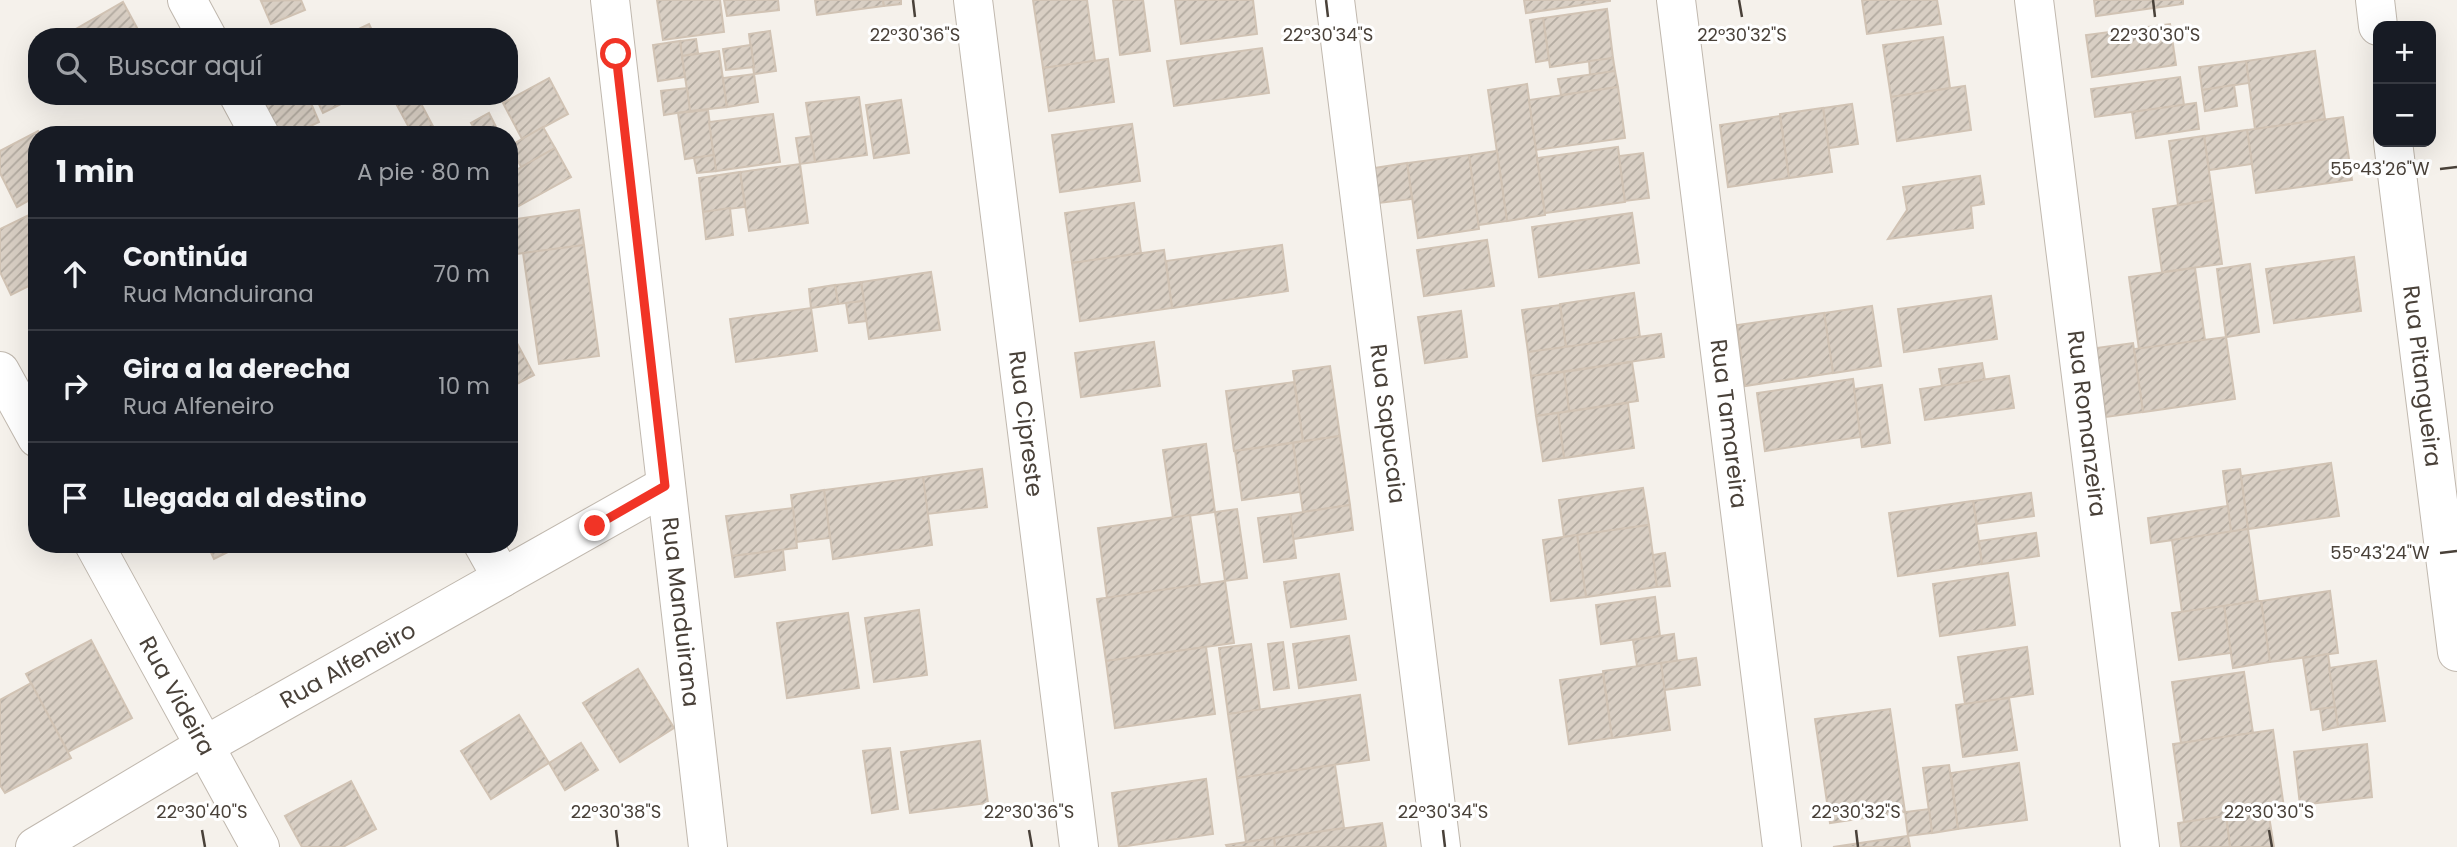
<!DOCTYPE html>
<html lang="es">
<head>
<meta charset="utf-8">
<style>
  body { margin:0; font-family:Poppins,sans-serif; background:#242831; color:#f1f3f6 }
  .controls { position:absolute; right:21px; top:21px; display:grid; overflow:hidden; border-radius:14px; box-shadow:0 7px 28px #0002 }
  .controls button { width:63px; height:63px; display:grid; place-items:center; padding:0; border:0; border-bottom:2px solid #363941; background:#171b24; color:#f1f3f6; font:35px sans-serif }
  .stop { position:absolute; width:21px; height:21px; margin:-16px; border:5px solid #f13426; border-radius:50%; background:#fff }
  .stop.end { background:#f13426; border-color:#fff; box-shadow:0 2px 7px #0008 }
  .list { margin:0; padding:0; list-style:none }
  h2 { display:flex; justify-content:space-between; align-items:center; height:91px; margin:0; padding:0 28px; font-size:30px }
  h2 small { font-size:23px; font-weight:400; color:#9ea1a6 }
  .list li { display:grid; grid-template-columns:46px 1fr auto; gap:21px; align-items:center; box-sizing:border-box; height:112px; padding:0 28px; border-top:2px solid #363941 }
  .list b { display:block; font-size:26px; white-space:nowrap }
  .list p { margin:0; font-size:23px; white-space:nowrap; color:#9ea1a6 }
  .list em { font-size:23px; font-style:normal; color:#9ea1a6 }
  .icon { flex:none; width:38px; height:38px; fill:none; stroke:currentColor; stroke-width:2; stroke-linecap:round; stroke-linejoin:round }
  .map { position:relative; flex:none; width:2457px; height:847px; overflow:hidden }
  .search { position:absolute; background:#171b24; box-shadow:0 7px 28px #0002; left:28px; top:28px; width:490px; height:77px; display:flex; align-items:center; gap:18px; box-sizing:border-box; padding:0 24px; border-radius:28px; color:#9ea1a6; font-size:26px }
  .panel { position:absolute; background:#171b24; box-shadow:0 7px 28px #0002; left:28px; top:126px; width:490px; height:427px; border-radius:28px }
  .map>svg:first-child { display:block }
  .building { fill:url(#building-hatch); stroke:#d1c3b4; stroke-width:2 }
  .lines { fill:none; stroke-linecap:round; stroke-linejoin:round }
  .street-casing { stroke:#c0b8ae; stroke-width:40 }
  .street { stroke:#fff; stroke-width:38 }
  .route { stroke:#f13426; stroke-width:9 }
  .ticks { fill:none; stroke:#494139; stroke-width:2.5 }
  .labels { text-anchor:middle; stroke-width:6; stroke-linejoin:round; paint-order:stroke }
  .street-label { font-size:23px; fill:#494139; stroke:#fff }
  .ticks-label { font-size:18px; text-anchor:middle; fill:#494139; stroke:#fff; stroke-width:6; stroke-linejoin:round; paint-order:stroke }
</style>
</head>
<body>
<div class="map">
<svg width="2457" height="847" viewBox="0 0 2457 847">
  <defs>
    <pattern id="building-hatch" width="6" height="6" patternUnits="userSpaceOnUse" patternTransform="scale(1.75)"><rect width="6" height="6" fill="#d9cfc4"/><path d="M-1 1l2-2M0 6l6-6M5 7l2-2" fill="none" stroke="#b2aaa0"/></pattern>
  </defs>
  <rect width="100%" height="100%" fill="#f5f1eb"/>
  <g class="building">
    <polygon points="301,0 305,10 271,24 261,1"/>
    <polygon points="657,0 720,0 724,32 663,40"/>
    <polygon points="724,0 778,0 779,10 727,16"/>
    <polygon points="815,0 883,0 884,6 817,15"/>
    <polygon points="883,0 901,0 901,4 884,6"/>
    <polygon points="1033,0 1087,0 1095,61 1043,68"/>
    <polygon points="1113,0 1143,0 1150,51 1120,55"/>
    <polygon points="1175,0 1253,0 1257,34 1181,44"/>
    <polygon points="1524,0 1610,0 1610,1 1526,13"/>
    <polygon points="1862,0 1937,0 1941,24 1867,34"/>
    <polygon points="2094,0 2183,0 2183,4 2096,16"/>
    <polygon points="123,2 142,37 62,37"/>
    <polygon points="1607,9 1613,58 1550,67 1543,18"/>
    <polygon points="1543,18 1549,60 1536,62 1530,20"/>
    <polygon points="369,24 375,37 342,37"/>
    <polygon points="2170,24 2176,65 2092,77 2086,35"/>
    <polygon points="770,31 776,71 754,74 749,34"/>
    <polygon points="1943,37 1950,88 1891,97 1883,45"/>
    <polygon points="696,39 698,53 682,56 680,41"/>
    <polygon points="680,41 685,77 658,81 653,45"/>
    <polygon points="751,45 754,67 726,70 723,49"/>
    <polygon points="1262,48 1269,93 1174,106 1167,61"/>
    <polygon points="719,51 727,107 690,111 682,56"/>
    <polygon points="2315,51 2325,119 2255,129 2246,61"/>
    <polygon points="1613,58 1615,71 1590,75 1589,61"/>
    <polygon points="1108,59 1114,102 1049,111 1043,68"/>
    <polygon points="2246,61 2249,83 2202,90 2199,67"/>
    <polygon points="1615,71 1618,87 1561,95 1558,79"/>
    <polygon points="754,74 758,102 727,107 723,78"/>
    <polygon points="2180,77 2184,105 2095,117 2091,89"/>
    <polygon points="549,78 568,114 522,139 503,103"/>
    <polygon points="1527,84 1545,215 1507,221 1488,90"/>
    <polygon points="2234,85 2237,106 2205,111 2202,90"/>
    <polygon points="1965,86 1971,130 1897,141 1891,97"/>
    <polygon points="1618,87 1625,138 1536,150 1529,100"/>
    <polygon points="687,88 690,111 664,115 661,91"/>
    <polygon points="261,96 308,96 319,122 292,135 279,135"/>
    <polygon points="315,96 357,96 323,113"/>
    <polygon points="392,96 417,96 435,130 426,135 413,135"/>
    <polygon points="859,97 867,155 815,162 806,103"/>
    <polygon points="901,100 909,153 874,158 866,105"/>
    <polygon points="2196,103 2199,129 2136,138 2132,112"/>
    <polygon points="1852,104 1858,144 1829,148 1823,108"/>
    <polygon points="1823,108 1832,172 1789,178 1780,114"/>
    <polygon points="708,110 714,155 685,159 678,113"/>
    <polygon points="489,113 500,135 478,135 471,123"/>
    <polygon points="773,114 780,162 716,171 709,122"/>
    <polygon points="1780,116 1789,178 1728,187 1720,125"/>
    <polygon points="2343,117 2352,180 2256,193 2247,130"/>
    <polygon points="1132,124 1140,181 1060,192 1052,135"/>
    <polygon points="543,127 555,148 521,167 510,146"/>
    <polygon points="2247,130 2252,164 2209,170 2204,136"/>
    <polygon points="38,131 40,135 37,135 37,196 17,207 0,173 0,151"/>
    <polygon points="811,136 815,162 800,164 796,138"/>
    <polygon points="2204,136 2213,200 2178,205 2169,141"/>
    <polygon points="1618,147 1625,202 1545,213 1537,158"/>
    <polygon points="555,148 571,177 517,207 509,193 509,174"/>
    <polygon points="1497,151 1507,221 1478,225 1469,155"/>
    <polygon points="1643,153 1649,198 1625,201 1619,156"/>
    <polygon points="714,155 716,171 697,173 694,158"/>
    <polygon points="1469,155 1479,229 1418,238 1407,163"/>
    <polygon points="1407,163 1412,199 1379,203 1374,168"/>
    <polygon points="800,164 808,223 749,231 740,172"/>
    <polygon points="740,172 745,207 703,212 699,178"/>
    <polygon points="1980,176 1984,204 1971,206 1973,228 1888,239 1907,210 1903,187"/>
    <polygon points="2213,200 2222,264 2162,272 2153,209"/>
    <polygon points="1134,203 1141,253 1072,263 1065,213"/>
    <polygon points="730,208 733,235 706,239 703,212"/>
    <polygon points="579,210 584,245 509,255 509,220"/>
    <polygon points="37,211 37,282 11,295 0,272 0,229"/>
    <polygon points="1632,213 1639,263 1539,277 1532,227"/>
    <polygon points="1487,240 1494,286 1424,296 1417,250"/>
    <polygon points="584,245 599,356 539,364 523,253"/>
    <polygon points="1282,245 1288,291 1172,308 1166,261"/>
    <polygon points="1164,250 1172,308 1080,321 1072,263"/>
    <polygon points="2354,257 2361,311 2274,323 2266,269"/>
    <polygon points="2250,264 2259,332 2226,337 2217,269"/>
    <polygon points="2195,268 2205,340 2139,349 2129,277"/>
    <polygon points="931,272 940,330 869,339 861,282"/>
    <polygon points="861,282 864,301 838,304 835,285"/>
    <polygon points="835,285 838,304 811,308 809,289"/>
    <polygon points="1634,293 1640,337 1566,347 1560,304"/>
    <polygon points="1991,296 1997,339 1904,352 1898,309"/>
    <polygon points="864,301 866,321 849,323 846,303"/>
    <polygon points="1560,305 1566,347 1528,352 1522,310"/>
    <polygon points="1872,306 1881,366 1833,373 1824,313"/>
    <polygon points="811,308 817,351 736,362 730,319"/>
    <polygon points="1461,311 1467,357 1425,363 1418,317"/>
    <polygon points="1824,313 1833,373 1745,386 1737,325"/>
    <polygon points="510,330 534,375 509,388 509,331"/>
    <polygon points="1661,334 1664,357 1531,376 1528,352"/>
    <polygon points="2226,337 2235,399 2143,412 2134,349"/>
    <polygon points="1154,342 1160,386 1081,397 1075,353"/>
    <polygon points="2133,343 2143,412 2106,417 2096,348"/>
    <polygon points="1632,362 1638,401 1569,411 1564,372"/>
    <polygon points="1982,363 1985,380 1942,386 1939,369"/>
    <polygon points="1330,366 1340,436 1303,441 1293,371"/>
    <polygon points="1564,372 1569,411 1536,416 1531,376"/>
    <polygon points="2009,376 2014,408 1925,420 1920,389"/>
    <polygon points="1853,379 1861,437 1765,451 1757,393"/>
    <polygon points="1294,382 1303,441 1234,451 1226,391"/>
    <polygon points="1882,385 1890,443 1862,447 1854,389"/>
    <polygon points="1628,403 1634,448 1564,458 1558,413"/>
    <polygon points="1558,413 1564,458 1543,461 1536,416"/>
    <polygon points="1340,436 1350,505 1303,512 1293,443"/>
    <polygon points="1293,443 1300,492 1242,500 1235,451"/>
    <polygon points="1206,444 1215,512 1173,518 1163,450"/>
    <polygon points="2331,463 2339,516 2248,529 2241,476"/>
    <polygon points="982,469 987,507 927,514 923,477"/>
    <polygon points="2240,469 2248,529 2231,532 2223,471"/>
    <polygon points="923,477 932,545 833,559 824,490"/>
    <polygon points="1643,488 1649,525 1564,537 1559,500"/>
    <polygon points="824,490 830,538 797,542 791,495"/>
    <polygon points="2031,493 2034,516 1977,524 1973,501"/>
    <polygon points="1973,501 1982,564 1898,576 1889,513"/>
    <polygon points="1350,505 1353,530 1293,539 1290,514"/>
    <polygon points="2228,506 2231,532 2151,543 2148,518"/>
    <polygon points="793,508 797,548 732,556 726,516"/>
    <polygon points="1237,509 1247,578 1225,581 1215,512"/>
    <polygon points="1290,514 1296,558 1264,562 1258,518"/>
    <polygon points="1190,515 1200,585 1107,598 1098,528"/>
    <polygon points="1649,525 1657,587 1586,597 1577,535"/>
    <polygon points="2248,529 2258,601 2182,612 2172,540"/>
    <polygon points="2036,533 2039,556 1982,564 1979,541"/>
    <polygon points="1577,535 1586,597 1551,601 1543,540"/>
    <polygon points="207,544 244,544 214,559"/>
    <polygon points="783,550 785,570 735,577 732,556"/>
    <polygon points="1665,553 1670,586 1657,587 1653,555"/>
    <polygon points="2008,573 2015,625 1940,636 1933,584"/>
    <polygon points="1339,574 1346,619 1291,627 1284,582"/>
    <polygon points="1225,581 1234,643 1106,661 1097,599"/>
    <polygon points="2330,591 2338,653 2270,662 2261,601"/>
    <polygon points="1655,597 1660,636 1601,644 1596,605"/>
    <polygon points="2258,601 2261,601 2270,662 2233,668 2224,606"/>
    <polygon points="2224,606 2231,653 2179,660 2172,613"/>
    <polygon points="919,610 927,675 874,682 865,618"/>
    <polygon points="848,613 859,688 787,698 777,623"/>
    <polygon points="1674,634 1677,661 1637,666 1633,640"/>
    <polygon points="1349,636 1356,680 1299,688 1293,644"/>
    <polygon points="91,640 132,718 68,752 26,674"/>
    <polygon points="1283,642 1289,688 1274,690 1268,644"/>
    <polygon points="1251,644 1260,710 1228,714 1219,648"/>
    <polygon points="1206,647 1215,714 1115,728 1106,661"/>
    <polygon points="2027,647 2033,694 1965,704 1958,657"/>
    <polygon points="2328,654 2335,707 2311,710 2303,658"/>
    <polygon points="1696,658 1700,685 1664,690 1661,663"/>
    <polygon points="2376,661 2385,721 2338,727 2329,668"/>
    <polygon points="1661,663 1670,730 1612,738 1603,671"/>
    <polygon points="638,669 674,728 620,762 583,703"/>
    <polygon points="2244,672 2253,733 2181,743 2172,682"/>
    <polygon points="1603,674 1612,738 1569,744 1560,680"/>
    <polygon points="31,683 71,758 5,793 0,785 0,700"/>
    <polygon points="1360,695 1369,760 1237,778 1228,714"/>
    <polygon points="2009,698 2017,750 1963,757 1956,705"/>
    <polygon points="2335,707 2338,727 2323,730 2320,709"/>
    <polygon points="1890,709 1905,812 1830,823 1815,719"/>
    <polygon points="519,715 549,763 491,799 461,751"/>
    <polygon points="2273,730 2284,808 2184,822 2173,744"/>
    <polygon points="980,741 988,803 910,813 901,752"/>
    <polygon points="581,743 598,770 565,790 549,763"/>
    <polygon points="2367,744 2372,797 2300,805 2294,752"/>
    <polygon points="890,748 898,809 872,813 863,751"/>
    <polygon points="2019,763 2027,820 1958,829 1951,773"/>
    <polygon points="1335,765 1344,828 1246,842 1237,778"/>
    <polygon points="1949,765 1958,829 1932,833 1923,768"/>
    <polygon points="1206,779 1213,834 1119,847 1112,793"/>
    <polygon points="351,781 376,829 343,847 302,847 285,816"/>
    <polygon points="1929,809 1932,833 1908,836 1905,812"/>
    <polygon points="2268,810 2274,847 2230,847 2226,816"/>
    <polygon points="2226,816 2230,847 2181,847 2178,823"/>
    <polygon points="1382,823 1386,847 1275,847 1274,838"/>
    <polygon points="1908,836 1910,847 1833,847"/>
    <polygon points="1274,838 1275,847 1227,847 1226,845"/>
  </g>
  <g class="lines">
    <g class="street-casing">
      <g id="street">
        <polyline points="187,0 207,37"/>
        <path id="s1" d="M610 0 708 847"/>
        <path id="s2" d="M973 0 1079 847"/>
        <path id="s3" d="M1335 0 1441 847"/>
        <path id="s4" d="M1676 0 1782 847"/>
        <path id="s5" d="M2034 0 2140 847"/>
        <polyline points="2375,0 2378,26"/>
        <polyline points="239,96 260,135"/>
        <path id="s6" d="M2393 142 2457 652"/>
        <polyline points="0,371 37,438"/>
        <path id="s7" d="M94 544 260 847"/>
        <polyline points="483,544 502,578"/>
        <path id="s8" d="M35 847 204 746 665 486"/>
      </g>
    </g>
    <use href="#street" class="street"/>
  </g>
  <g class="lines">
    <polyline class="route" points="595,526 665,486 616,54"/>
  </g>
  <path class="ticks" d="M913 0 915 17M1326 0 1328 17M1739 0 1742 17M2153 0 2155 17M2440 169 2457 167M2440 553 2457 551M202 830 205 847M616 830 618 847M1029 830 1032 847M1443 830 1445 847M1856 830 1858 847M2269 830 2272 847"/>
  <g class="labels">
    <g class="street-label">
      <text dy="8" stroke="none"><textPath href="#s6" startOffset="236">Rua Pitangueira</textPath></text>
      <text dy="8" stroke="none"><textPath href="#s3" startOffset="427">Rua Sapucaia</textPath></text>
      <text dy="8" stroke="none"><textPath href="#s4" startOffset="427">Rua Tamareira</textPath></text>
      <text dy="8" stroke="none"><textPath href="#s2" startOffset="427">Rua Cipreste</textPath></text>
      <text dy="8" stroke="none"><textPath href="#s5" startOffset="427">Rua Romanzeira</textPath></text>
      <text dy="8" stroke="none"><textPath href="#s1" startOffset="616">Rua Manduirana</textPath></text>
      <text dy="8" stroke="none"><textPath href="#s8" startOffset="362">Rua Alfeneiro</textPath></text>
      <text dy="8" stroke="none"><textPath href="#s7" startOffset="173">Rua Videira</textPath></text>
    </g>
  </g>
  <g class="ticks-label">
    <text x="915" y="41">22°30'36"S</text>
    <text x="1328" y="41">22°30'34"S</text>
    <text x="1742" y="41">22°30'32"S</text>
    <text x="2155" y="41">22°30'30"S</text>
    <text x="2380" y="175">55°43'26"W</text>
    <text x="2380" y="559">55°43'24"W</text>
    <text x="202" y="818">22°30'40"S</text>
    <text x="616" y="818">22°30'38"S</text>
    <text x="1029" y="818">22°30'36"S</text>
    <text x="1443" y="818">22°30'34"S</text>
    <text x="1856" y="818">22°30'32"S</text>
    <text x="2269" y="818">22°30'30"S</text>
  </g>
</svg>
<div class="controls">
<button>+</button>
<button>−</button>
</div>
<div class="stop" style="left:616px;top:54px"></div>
<div class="stop end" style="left:595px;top:526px"></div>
<div class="search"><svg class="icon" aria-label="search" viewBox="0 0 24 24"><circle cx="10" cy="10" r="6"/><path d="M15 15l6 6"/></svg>Buscar aquí</div>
<section class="panel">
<h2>1 min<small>A pie · 80 m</small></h2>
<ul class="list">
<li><svg class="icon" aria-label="ahead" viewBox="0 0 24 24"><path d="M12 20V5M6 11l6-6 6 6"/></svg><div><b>Continúa</b><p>Rua Manduirana</p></div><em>70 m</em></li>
<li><svg class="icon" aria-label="right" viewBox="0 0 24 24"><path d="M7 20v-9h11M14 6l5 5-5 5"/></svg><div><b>Gira a la derecha</b><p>Rua Alfeneiro</p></div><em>10 m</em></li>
<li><svg class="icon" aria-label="arrive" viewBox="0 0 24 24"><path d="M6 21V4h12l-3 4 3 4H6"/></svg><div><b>Llegada al destino</b></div></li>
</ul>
</section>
</div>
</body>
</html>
